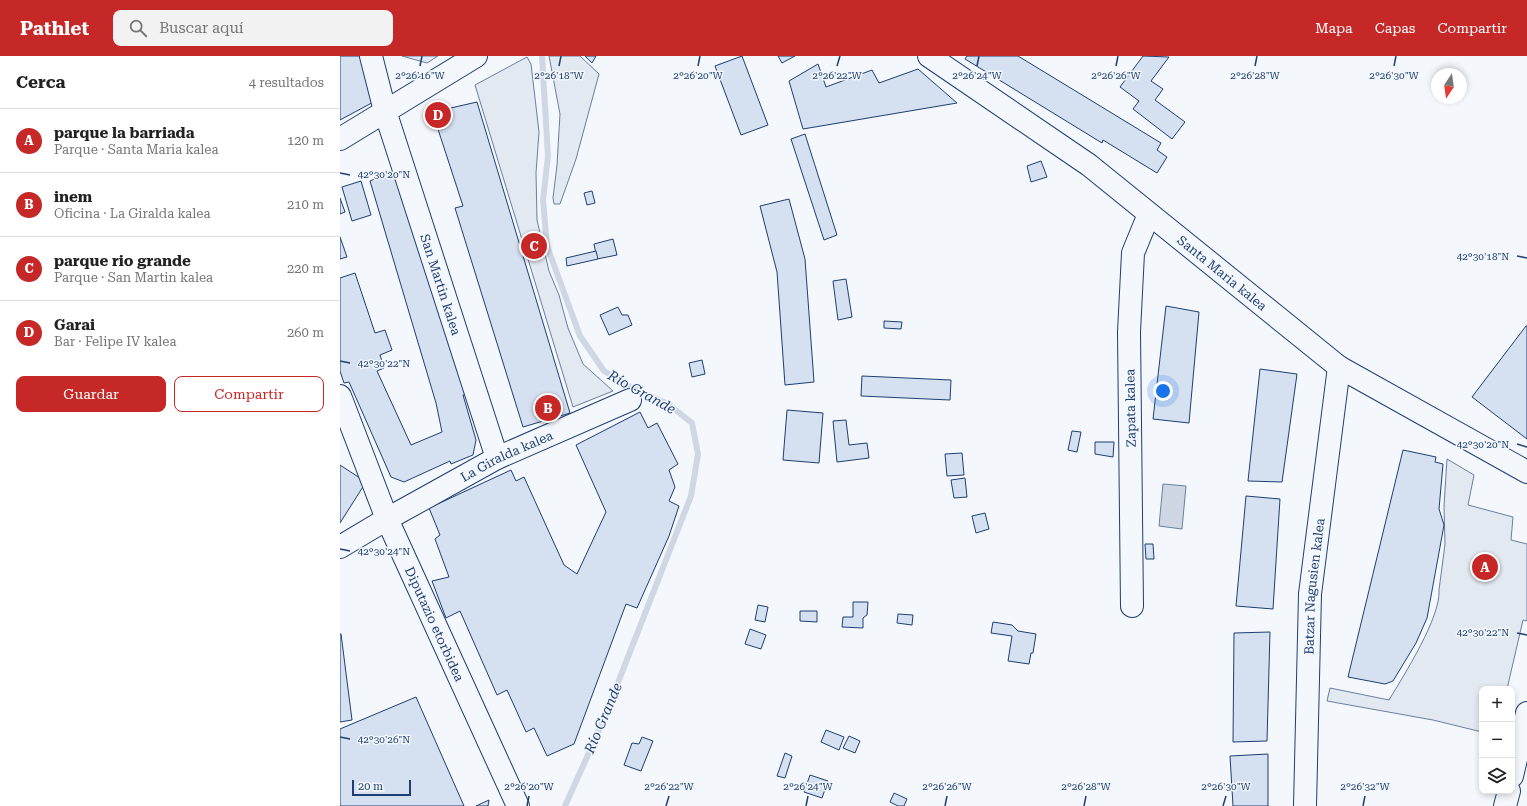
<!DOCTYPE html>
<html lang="es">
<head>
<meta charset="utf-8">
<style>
  body { margin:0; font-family:"Roboto Serif",serif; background:#f2f2f2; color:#222 }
  .controls { position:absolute; right:12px; bottom:12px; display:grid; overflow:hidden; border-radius:8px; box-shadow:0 2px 6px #0003 }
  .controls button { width:36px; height:36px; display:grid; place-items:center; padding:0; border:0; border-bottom:1px solid #e0e0e0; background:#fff; color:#222; font:20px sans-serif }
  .compass { position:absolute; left:1091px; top:12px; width:36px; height:36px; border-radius:50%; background:#fff; box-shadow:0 2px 6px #0003; rotate:193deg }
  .scale { position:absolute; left:12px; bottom:10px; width:59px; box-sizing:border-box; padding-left:4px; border:2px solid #1d3f73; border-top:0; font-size:11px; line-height:14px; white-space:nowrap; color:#1d3f73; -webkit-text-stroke:3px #f4f7fb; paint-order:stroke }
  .you { position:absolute; left:823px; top:335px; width:14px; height:14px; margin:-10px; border:3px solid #fff; border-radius:50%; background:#1a73e8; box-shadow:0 0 0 6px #1a73e833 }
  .badge { display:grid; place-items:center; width:26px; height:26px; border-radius:50%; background:#c62828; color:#fff; font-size:13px; font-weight:700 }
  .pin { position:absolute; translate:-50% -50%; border:2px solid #fff; box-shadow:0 1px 4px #0006 }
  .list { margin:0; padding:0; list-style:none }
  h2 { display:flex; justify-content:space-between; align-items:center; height:52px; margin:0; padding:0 16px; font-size:17px }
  h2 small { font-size:13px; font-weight:400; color:#767676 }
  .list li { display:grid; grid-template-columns:26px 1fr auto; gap:12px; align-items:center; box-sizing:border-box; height:64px; padding:0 16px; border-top:1px solid #e0e0e0 }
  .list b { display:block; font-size:15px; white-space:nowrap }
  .list p { margin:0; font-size:13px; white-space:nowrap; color:#767676 }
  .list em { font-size:13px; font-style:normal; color:#767676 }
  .actions { display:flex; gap:8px; padding:12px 16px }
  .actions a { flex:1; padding:9px 0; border:1px solid #c62828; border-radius:8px; text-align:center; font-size:14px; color:#c62828 }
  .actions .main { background:#c62828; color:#fff }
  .icon { flex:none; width:22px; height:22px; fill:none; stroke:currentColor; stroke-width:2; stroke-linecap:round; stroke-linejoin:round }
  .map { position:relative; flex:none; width:1187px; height:750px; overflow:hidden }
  header { display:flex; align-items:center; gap:24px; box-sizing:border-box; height:56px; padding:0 20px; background:#c62828; color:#fff }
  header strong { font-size:19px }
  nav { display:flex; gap:22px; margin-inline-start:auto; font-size:14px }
  .search { width:280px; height:36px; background:#f2f2f2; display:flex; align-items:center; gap:10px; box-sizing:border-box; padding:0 14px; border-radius:8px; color:#767676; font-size:15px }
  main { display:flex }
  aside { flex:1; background:#fff }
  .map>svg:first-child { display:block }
  .green { fill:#e3e9f0; stroke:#687fa3 }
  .water { fill:#cfd7e4; stroke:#687fa3 }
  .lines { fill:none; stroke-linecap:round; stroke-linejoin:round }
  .stream { stroke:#cfd7e4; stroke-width:6 }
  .building { fill:#d5e0f0; stroke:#1d3f73 }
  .minor-casing { stroke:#1d3f73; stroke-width:24 }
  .major-casing { stroke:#1d3f73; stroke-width:24 }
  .minor { stroke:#f4f7fb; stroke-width:22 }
  .major { stroke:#f4f7fb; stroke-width:22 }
  .ticks { fill:none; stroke:#1d3f73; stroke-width:1.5 }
  .labels { text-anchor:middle; stroke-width:3; stroke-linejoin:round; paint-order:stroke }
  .street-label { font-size:13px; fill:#1d3f73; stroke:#f4f7fb }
  .water-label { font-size:14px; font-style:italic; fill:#1d3f73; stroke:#f4f7fb }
  .ticks-label { font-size:10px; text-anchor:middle; fill:#1d3f73; stroke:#f4f7fb; stroke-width:3; stroke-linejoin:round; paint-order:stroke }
</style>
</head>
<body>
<header>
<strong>Pathlet</strong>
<div class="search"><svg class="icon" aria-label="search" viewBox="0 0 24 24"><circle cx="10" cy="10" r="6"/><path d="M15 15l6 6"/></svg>Buscar aquí</div>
<nav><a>Mapa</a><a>Capas</a><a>Compartir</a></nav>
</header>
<main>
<aside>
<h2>Cerca<small>4 resultados</small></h2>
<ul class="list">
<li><span class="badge">A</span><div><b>parque la barriada</b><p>Parque · Santa Maria kalea</p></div><em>120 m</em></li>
<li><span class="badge">B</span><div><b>inem</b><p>Oficina · La Giralda kalea</p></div><em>210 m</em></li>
<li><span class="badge">C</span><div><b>parque rio grande</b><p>Parque · San Martin kalea</p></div><em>220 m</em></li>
<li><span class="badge">D</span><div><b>Garai</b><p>Bar · Felipe IV kalea</p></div><em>260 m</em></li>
</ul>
<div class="actions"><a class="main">Guardar</a><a>Compartir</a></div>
</aside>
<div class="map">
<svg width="1187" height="750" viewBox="0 0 1187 750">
  <rect width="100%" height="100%" fill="#f4f7fb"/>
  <g class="green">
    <polygon points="62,0 98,0 87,7"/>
    <polygon points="209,0 240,0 259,18 236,103 220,148 214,148 213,142 217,109 220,58"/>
    <polygon points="187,1 191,8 199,76 196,117 197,164 209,215 219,239 228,272 243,308 273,335 233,351 135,29"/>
    <path d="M1107 403 1134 419 1128 449 1173 461 1171 484 1187 488V565L1183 564 1167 633H1142V676L1093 664 987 645 990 632 1049 644C1064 619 1101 561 1099 534L1105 488 1104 450Z"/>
  </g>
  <polygon class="water" points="823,428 846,430 842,473 819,470"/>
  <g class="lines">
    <polyline class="stream" points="202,0 208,100 203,144 207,190 240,280 264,315 289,330 328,348 352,367 358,398 351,440 261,670 225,750"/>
  </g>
  <g class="building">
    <polygon points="0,0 26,0 39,43 0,64"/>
    <polygon points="245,0 256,0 252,7"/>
    <polygon points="402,0 428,69 401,79 375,10"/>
    <polygon points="438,0 455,0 442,7"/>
    <polygon points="627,0 678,0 821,87 817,94 827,101 817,117 763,84 762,87 625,3"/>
    <polygon points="803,0 829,1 811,25 823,33 815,44 845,66 832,83 793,53 799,45 780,31"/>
    <polygon points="478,8 486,31 532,14 539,27 578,13 617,47 463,73 449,25"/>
    <polygon points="137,46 230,357 183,371 115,152 123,150 95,64 102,54"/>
    <polygon points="465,78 497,179 484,184 451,83"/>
    <polygon points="701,105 707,121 691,126 687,110"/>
    <polygon points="60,112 126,339 123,339 136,384 133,399 111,408 110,405 64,426 51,421 9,326 4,327 0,315 0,222 15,217 35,277 45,274 52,294 40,299 44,312 37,315 71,389 102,376 96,347 30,125"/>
    <polygon points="21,125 31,159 12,165 2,131"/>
    <polygon points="252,135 255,147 247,149 244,137"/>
    <polygon points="0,142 5,156 0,158"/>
    <polygon points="449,143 465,203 474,326 445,329 437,216 420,150"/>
    <polygon points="0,181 7,201 0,203"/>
    <polygon points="273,183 277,199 257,203 254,188"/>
    <polygon points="256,195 258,203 227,210 226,202"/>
    <polygon points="506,223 512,261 498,264 493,225"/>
    <polygon points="826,250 859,256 849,367 813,363"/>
    <polygon points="278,251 282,259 288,259 292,269 269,279 260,259"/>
    <polygon points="544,265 562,266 561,273 544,272"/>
    <polygon points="1186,270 1187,270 1187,383 1132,341"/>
    <polygon points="362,304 365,318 352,321 349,307"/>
    <polygon points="920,313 957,318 942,426 908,425"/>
    <polygon points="522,320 611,324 610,344 521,340"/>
    <polygon points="447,354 483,357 479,407 443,404"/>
    <polygon points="300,356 308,372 317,367 338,408 329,414 335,431 329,445 339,450 329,480 297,552 286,548 234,688 207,700 194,672 186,676 167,634 157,639 120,555 106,562 92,525 109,521 95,483 100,479 89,452 171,414 176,425 184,421 224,509 237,518 266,456 236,389"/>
    <polygon points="506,364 509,389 527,387 529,402 497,406 493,365"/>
    <polygon points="732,375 741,376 737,396 728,394"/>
    <polygon points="755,386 774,386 773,401 755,398"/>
    <polygon points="1063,394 1096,401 1095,406 1103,408 1099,453 1104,469 1087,562 1076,587 1053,625 1045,628 1008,621"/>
    <polygon points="622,397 624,419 607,420 605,398"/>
    <polygon points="0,409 26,426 0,467"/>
    <polygon points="625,422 627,441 614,442 611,424"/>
    <polygon points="906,440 940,443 933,553 896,550"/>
    <polygon points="645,457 649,473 636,477 632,460"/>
    <polygon points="805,488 813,488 814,503 806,503"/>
    <polygon points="513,546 528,546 527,559 523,562 523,572 502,571 503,561 513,561"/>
    <polygon points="418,549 428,551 425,566 415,564"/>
    <polygon points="460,555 477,555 477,566 460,565"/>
    <polygon points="558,558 573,559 572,569 557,567"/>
    <polygon points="653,566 672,569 678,575 696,578 693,597 691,597 689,608 668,605 672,580 651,577"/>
    <polygon points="410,573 426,579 421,593 405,588"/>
    <polygon points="930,576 927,685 893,686 894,577"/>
    <polygon points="0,578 1,578 12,664 0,666"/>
    <polygon points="76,641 124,750 0,750 0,673"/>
    <polygon points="486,674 504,681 499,694 481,686"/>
    <polygon points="509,680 520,685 515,697 503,692"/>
    <polygon points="302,681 313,685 301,715 284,709 292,687 299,688"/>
    <polygon points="445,697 452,700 445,722 437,720"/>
    <polygon points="928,698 928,750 893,750 890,700"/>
    <polygon points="470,719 488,725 482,742 464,736"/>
    <polygon points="554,737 567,743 564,750 558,750 550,746"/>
    <polygon points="149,744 148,750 136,750"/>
  </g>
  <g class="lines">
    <g class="minor-casing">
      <g id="minor">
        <path id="s1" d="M31 0 45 55 157 402"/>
        <path id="s2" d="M589 0 749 109 999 311 1187 416"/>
        <polyline points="0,83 136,0"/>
        <path id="s3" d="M0 491 47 463 157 402 290 344"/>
        <polyline points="792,550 789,276 793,197 809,158"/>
        <polyline points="1172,720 1187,657"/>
        <path id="s4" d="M965 750 970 538 999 311"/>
        <polyline points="1165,750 1169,735"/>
      </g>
    </g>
    <g class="major-casing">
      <g id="major">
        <path id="s5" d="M0 340 47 463 178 750"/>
      </g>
    </g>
    <use href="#minor" class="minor"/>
    <use href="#major" class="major"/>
  </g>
  <path class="ticks" d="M80 10 82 0M219 10 221 0M358 10 360 0M497 10 500 0M637 10 639 0M776 10 778 0M915 10 917 0M1054 10 1056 0M0 117 10 119M1177 200 1187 202M0 305 10 307M1177 388 1187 391M0 493 10 495M1177 577 1187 579M0 681 10 683M187 750 189 740M326 750 329 740M466 750 468 740M605 750 607 740M744 750 746 740M883 750 886 740M1023 750 1025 740"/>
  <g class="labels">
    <g class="street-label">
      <text dy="5" stroke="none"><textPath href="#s2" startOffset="365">Santa Maria kalea</textPath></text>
      <text dy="5" stroke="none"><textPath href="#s1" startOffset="239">San Martin kalea</textPath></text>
      <text transform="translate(790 352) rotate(-91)" y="5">Zapata kalea</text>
      <text dy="5" stroke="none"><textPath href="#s3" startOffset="190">La Giralda kalea</textPath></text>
      <text dy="5" stroke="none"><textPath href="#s4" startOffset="220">Batzar Nagusien kalea</textPath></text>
      <text dy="5" stroke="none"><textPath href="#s5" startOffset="247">Diputazio etorbidea</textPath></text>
    </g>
    <g class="water-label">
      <text transform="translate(302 336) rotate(29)" y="5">Río Grande</text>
      <text transform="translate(263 662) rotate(-67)" y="5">Río Grande</text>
    </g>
  </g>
  <g class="ticks-label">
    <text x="80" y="23">2°26'16"W</text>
    <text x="219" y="23">2°26'18"W</text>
    <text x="358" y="23">2°26'20"W</text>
    <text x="497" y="23">2°26'22"W</text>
    <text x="637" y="23">2°26'24"W</text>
    <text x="776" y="23">2°26'26"W</text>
    <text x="915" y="23">2°26'28"W</text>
    <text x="1054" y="23">2°26'30"W</text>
    <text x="44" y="122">42°30'20"N</text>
    <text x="1143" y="204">42°30'18"N</text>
    <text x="44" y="311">42°30'22"N</text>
    <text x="1143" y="392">42°30'20"N</text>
    <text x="44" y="499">42°30'24"N</text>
    <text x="1143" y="580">42°30'22"N</text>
    <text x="44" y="687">42°30'26"N</text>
    <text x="189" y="734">2°26'20"W</text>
    <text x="329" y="734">2°26'22"W</text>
    <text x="468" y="734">2°26'24"W</text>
    <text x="607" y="734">2°26'26"W</text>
    <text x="746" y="734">2°26'28"W</text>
    <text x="886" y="734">2°26'30"W</text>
    <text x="1025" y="734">2°26'32"W</text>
  </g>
</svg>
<div class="controls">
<button>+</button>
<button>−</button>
<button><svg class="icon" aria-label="layers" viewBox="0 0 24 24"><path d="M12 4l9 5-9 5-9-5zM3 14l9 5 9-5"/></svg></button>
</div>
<svg class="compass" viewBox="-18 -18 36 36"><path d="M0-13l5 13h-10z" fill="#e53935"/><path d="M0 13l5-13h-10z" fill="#767676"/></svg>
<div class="scale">20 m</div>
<div class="you"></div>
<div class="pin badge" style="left:1145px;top:511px">A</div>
<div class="pin badge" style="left:208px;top:352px">B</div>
<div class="pin badge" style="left:194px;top:190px">C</div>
<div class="pin badge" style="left:98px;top:59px">D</div>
</div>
</main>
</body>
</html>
